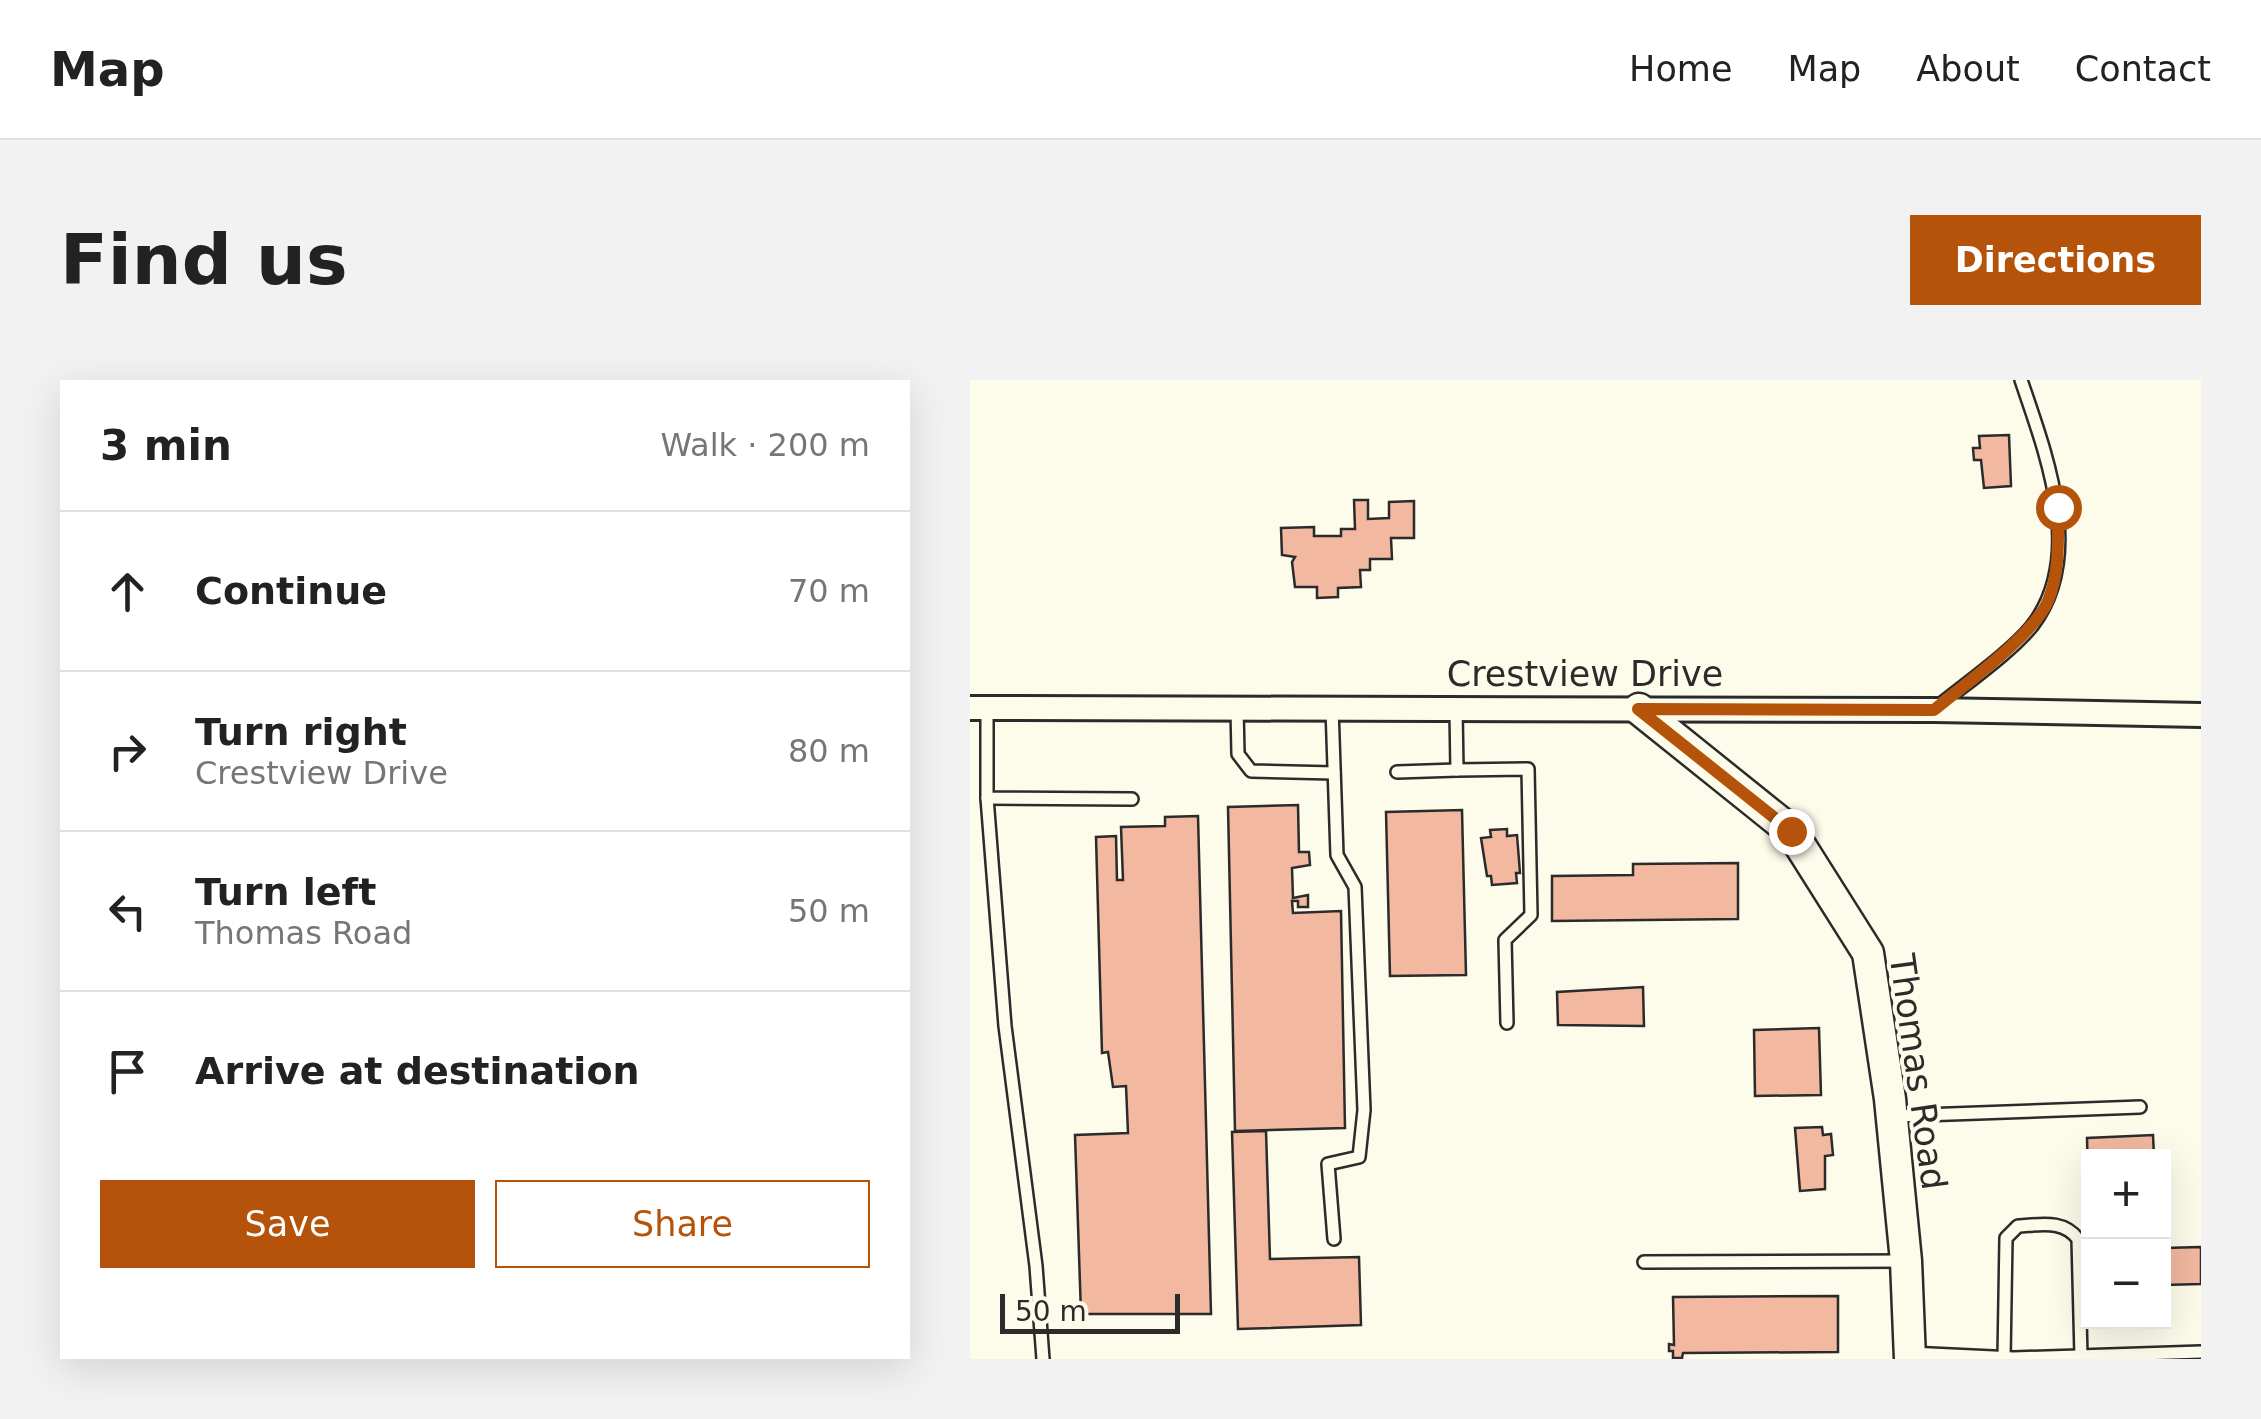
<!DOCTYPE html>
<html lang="en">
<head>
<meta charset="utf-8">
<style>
  body { margin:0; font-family:"DejaVu Sans",sans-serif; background:#f2f2f2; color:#222 }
  .controls { position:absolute; right:30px; bottom:30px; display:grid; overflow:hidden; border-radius:0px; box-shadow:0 10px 40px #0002 }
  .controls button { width:90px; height:90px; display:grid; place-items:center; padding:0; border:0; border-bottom:2px solid #e0e0e0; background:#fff; color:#222; font:50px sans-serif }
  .scale { position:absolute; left:30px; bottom:25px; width:180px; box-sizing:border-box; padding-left:10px; border:5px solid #2b2b2b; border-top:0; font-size:28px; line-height:35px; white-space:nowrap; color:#2b2b2b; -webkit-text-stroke:8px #fdfbea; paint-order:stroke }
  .stop { position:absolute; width:30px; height:30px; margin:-22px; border:8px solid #b45309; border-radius:50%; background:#fff }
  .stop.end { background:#b45309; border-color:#fff; box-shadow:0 2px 10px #0008 }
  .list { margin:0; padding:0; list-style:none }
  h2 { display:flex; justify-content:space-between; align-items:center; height:130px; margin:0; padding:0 40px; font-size:42px }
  h2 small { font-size:32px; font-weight:400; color:#767676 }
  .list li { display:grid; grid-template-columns:65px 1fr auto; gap:30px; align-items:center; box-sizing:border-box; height:160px; padding:0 40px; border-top:2px solid #e0e0e0 }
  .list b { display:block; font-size:38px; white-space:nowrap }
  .list p { margin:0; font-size:32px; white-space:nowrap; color:#767676 }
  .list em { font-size:32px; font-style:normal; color:#767676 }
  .actions { display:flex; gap:20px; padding:30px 40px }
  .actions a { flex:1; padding:22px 0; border:2px solid #b45309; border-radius:0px; text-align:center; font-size:35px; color:#b45309 }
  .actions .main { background:#b45309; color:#fff }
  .icon { flex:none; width:55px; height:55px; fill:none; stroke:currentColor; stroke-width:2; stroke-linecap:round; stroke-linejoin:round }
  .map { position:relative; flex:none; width:1231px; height:979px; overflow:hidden; border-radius:0px }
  header { display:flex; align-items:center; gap:60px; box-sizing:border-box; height:140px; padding:0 50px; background:#fff; border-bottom:2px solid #e0e0e0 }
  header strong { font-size:48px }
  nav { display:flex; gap:55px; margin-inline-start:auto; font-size:35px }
  .intro { display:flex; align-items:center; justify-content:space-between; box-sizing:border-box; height:240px; padding:0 60px }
  h1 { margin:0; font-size:70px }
  .button { padding:25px 45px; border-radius:0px; background:#b45309; color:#fff; font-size:35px; font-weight:700 }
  main { display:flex; gap:60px; padding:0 60px }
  aside { flex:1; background:#fff; border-radius:0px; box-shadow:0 10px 40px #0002 }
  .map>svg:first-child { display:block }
  .building { fill:#f2b8a0; stroke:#2b2b2b; stroke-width:2.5 }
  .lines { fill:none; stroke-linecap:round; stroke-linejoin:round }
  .lane-casing { stroke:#2b2b2b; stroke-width:16 }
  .street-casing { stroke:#2b2b2b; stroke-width:28 }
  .secondary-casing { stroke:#2b2b2b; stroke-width:35 }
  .lane { stroke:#fdfbea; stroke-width:11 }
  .street { stroke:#fdfbea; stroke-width:22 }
  .secondary { stroke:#fdfbea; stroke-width:30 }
  .route { stroke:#b45309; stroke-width:12 }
  .labels { text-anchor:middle; stroke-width:8; stroke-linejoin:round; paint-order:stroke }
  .street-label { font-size:35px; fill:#2b2b2b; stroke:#fdfbea }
</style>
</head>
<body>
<header>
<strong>Map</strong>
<nav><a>Home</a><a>Map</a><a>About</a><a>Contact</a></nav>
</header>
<div class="intro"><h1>Find us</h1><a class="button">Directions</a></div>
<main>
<aside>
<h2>3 min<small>Walk · 200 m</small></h2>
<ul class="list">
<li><svg class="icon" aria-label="ahead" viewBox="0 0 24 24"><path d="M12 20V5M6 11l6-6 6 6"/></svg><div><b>Continue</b></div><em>70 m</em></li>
<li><svg class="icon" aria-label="right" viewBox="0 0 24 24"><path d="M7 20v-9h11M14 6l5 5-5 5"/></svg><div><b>Turn right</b><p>Crestview Drive</p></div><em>80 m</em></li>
<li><svg class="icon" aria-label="left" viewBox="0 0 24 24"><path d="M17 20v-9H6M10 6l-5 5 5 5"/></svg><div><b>Turn left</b><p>Thomas Road</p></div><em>50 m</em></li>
<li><svg class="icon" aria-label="arrive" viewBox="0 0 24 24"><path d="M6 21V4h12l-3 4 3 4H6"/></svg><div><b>Arrive at destination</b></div></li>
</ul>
<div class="actions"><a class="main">Save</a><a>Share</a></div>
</aside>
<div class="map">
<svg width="1231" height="979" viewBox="0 0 1231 979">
  <rect width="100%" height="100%" fill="#fdfbea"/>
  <g class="building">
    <polygon points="1039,55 1041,106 1014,108 1011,80 1004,80 1003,68 1010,68 1009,56"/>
    <polygon points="384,120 398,120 398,139 419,138 419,122 444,121 444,158 421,158 422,179 400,179 400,190 390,190 391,207 368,208 368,217 347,218 347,207 325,207 322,182 325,177 312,175 311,148 344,147 344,156 371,156 371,149 385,149"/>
    <polygon points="328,425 329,472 339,472 340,485 322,488 323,518 338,515 338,527 328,527 328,521 322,521 323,533 371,531 375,748 265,751 258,427"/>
    <polygon points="492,430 496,595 420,596 416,432"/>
    <polygon points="228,436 241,934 111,934 105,755 158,753 156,706 143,707 138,672 132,673 126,457 146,456 147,500 153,500 151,447 195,446 195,437"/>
    <polygon points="537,449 537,456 547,455 550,493 546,493 547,503 522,505 521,496 517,496 511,458 521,457 520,450"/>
    <polygon points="768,483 768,539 582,541 582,496 663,495 663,484"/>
    <polygon points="673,607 674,646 588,645 587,612"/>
    <polygon points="849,648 851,715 785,716 784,650"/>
    <polygon points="852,747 853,755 861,754 863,775 855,776 855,809 830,811 825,748"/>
    <polygon points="296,751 300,879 389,877 391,945 268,949 262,752"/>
    <polygon points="1183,755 1184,776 1118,776 1118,799 1117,758"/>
    <polygon points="1231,867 1231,904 1194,905 1194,868"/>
    <polygon points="868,916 868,972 713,973 712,978 703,978 703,971 699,971 699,964 704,965 703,917"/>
  </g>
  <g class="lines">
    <g class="lane-casing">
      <g id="lane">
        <path d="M967 327C995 304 1040 273 1062 246 1116 176 1076 74 1051 0"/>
        <polyline points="17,328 17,418 162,419"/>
        <polyline points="362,328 367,475 385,507 394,730 389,777 358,784 364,859"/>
        <polyline points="267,329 268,374 281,391 364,393"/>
        <polyline points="486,330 487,390 558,389 561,535 535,560 537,643"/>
        <polyline points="427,392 487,390"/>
        <polyline points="17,418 35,646 66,886 73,979"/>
        <polyline points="925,736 1170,727"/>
        <polyline points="674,882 936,881"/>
        <polyline points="940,973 1044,978 1231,972"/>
        <path d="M1034 978 1036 858 1048 846C1070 845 1093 839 1108 859L1111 976"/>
      </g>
    </g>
    <g class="street-casing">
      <polyline id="street" points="0,328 964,330 1231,335"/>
    </g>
    <g class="secondary-casing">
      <polyline id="secondary" points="669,329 821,451 898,573 920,719 936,881 940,979"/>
    </g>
    <use href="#lane" class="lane"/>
    <use href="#street" class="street"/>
    <use href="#secondary" class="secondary"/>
  </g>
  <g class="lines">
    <path class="route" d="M821 451 668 329 964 330C995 304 1063 256 1078 221 1090 192 1088 158 1088 127"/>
  </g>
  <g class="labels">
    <g class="street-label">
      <text x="615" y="306">Crestview Drive</text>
      <text transform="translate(948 692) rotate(82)" y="12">Thomas Road</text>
    </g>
  </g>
</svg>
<div class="controls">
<button>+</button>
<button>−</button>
</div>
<div class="scale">50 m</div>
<div class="stop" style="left:1088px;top:127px"></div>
<div class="stop end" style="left:821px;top:451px"></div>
</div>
</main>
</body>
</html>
